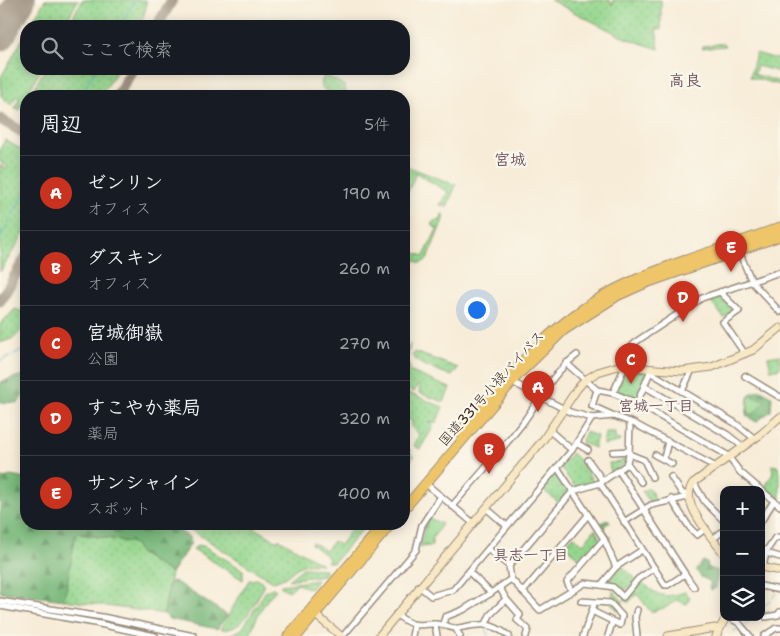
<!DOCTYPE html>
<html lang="ja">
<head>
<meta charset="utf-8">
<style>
  body { margin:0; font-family:"Shantell Sans","Klee One",sans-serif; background:#20242c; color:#f1f3f6 }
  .controls { position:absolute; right:15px; bottom:15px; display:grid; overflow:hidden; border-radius:10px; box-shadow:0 2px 12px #0003 }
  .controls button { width:45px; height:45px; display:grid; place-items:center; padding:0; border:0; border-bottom:1px solid #363941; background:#171b24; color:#f1f3f6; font:25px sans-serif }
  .you { position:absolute; left:476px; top:309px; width:18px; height:18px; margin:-12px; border:4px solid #fff; border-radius:50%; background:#1a73e8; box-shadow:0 0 0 8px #1a73e833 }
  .badge { display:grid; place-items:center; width:32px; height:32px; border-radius:50%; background:#c8321e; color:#fff; font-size:16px; font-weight:700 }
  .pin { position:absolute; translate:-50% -41px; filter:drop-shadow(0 1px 2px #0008) }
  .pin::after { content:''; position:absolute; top:26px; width:18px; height:15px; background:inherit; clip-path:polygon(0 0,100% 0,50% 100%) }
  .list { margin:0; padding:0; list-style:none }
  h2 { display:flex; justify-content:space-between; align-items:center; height:65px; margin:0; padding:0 20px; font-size:21px }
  h2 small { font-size:16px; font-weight:400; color:#9ea1a6 }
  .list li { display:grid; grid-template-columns:32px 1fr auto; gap:15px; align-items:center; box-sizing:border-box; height:75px; padding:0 20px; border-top:1px solid #363941 }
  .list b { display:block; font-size:19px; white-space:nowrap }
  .list p { margin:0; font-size:16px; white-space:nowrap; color:#9ea1a6 }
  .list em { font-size:16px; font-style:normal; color:#9ea1a6 }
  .icon { flex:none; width:28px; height:28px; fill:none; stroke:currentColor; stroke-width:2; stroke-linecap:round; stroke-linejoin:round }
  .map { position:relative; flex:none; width:780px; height:636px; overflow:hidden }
  .search { position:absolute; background:#171b24; box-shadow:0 2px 12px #0003; left:20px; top:20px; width:390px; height:55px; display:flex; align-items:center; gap:12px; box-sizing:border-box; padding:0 18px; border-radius:20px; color:#9ea1a6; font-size:19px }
  .panel { position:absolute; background:#171b24; box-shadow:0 2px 12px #0003; left:20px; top:90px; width:390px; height:440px; border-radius:20px }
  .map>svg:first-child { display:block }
  .grass { fill:url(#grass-dots); stroke:#688056 }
  .forest { fill:url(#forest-firs); stroke:#5a704c }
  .cemetery { fill:url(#cemetery-stones); stroke:#688056 }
  .garden { fill:#95d68e; stroke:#688056 }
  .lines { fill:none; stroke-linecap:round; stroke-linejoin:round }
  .stream { stroke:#43b1bf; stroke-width:1 }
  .taxiway { stroke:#998b7a; stroke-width:11 }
  .runway { stroke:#998b7a; stroke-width:29 }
  .street-casing { stroke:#998b7a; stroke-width:8 }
  .secondary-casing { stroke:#998b7a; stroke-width:9 }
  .highway-casing { stroke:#998b7a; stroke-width:11 }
  .street { stroke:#fff; stroke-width:5 }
  .secondary { stroke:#f8e8c3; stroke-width:7 }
  .highway { stroke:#eec569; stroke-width:9 }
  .labels { text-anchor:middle; stroke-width:4.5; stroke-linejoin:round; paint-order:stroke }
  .street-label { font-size:14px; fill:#3b2a1e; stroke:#fbf7ec }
  .neighbourhood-label { font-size:15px; font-weight:bold; fill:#70535c; stroke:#fbf7ec }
  .quarter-label { font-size:16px; font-weight:bold; fill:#70535c; stroke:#fbf7ec }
</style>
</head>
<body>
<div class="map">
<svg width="780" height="636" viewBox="0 0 780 636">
  <defs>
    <pattern id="grass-dots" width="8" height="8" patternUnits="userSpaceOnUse" patternTransform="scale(1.25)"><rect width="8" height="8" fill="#95d68e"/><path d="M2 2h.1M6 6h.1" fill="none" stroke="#81b87a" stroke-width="1.8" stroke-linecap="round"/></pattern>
    <pattern id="forest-firs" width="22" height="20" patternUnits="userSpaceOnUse" patternTransform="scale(1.25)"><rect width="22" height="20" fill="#78b779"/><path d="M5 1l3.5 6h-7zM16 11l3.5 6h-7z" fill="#649563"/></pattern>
    <pattern id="cemetery-stones" width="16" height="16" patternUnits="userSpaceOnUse" patternTransform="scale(1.25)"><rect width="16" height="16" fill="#95d68e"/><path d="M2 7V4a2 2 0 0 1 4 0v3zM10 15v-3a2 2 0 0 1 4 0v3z" fill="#81b87a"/></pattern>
  </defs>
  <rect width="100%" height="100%" fill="#fbf7ec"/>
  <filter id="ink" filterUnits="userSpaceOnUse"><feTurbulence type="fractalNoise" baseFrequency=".02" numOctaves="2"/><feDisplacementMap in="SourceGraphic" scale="10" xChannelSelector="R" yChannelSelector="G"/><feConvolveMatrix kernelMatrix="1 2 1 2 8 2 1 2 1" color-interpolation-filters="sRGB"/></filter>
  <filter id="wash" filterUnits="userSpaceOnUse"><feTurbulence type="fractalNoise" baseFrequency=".0096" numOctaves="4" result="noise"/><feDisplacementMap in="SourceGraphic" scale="20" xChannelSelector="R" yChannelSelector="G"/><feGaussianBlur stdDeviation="1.12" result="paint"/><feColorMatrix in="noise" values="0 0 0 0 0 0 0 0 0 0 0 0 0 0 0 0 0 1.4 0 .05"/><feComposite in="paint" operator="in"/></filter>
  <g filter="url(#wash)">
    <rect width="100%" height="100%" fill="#f7ecd7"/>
    <g class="grass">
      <polygon points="45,0 78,0 64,26 30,26"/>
      <path d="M82 0H146C147 10 143 18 139 26H68Z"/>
      <polygon points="550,0 610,0 611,4 613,4 613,0 661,0 661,30 656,29 659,49 625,38"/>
      <polygon points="26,33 26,69 41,69 19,110 15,108 19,98 16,96 11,105 1,96 1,77"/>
      <polygon points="724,43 726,46 702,48 703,46"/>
      <polygon points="756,53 780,60 780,72 757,66 754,74 780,82 780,85 750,77"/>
      <polygon points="45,69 118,69 101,96 30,96"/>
      <path d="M316 69 327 73 326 75 345 86 346 93 352 96C340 96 326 96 320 84L325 74Z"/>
      <polygon points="5,140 26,152 26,230 0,272 0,165 7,169 8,167 0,162 0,149"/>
      <polygon points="404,165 456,185 447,207 440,205 448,192 416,173 408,192 404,190"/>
      <polygon points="442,214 445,215 427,260 420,263 404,254 413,255 415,253 424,256 437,229 431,224 435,220 440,221"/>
      <polygon points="719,295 734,309 724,318 708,299"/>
      <polygon points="15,309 26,313 26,326 14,338 0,343 0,324"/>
      <polygon points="410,344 407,363 410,367 409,371 450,388 444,402 419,393 420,386 418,385 414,392 407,389 406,392 443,407 436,423 428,422 434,426 420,449 414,446 419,434 411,427 412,421 408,419 404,422 404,360"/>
      <polygon points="415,352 458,368 452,376 421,364 412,356"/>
      <polygon points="780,355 780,368 771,370 768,357"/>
      <polygon points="625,370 649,372 636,400 618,394 616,390"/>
      <polygon points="586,432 597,436 594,448 581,442"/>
      <polygon points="605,433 615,433 615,439 620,440 619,442 603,445"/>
      <path d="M404 446 412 451 410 453 414 456C411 460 410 465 404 465L406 451Z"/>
      <polygon points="572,453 581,462 594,483 575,487 560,467"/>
      <polygon points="772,465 777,466 780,472 780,503 764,490 773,472"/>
      <polygon points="556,472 569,490 559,503 542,489"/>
      <path d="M182 524H248L277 541 279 539 322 564C290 561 296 577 273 582Z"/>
      <polygon points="355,524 367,524 334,562 327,562 329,558 311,544 312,542 326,551 333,541 340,545"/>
      <polygon points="595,529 601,540 583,561 565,546 573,536 583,544"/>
      <polygon points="75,533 131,542 136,545 140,553 171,573 164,614 64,600"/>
      <polygon points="198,545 204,546 243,570 243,580 193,549"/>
      <polygon points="622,566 636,579 622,594 606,583"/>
      <polygon points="303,568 324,569 326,570 324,575 288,580"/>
      <path d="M256 579 263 583V589C252 606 243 633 220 629L249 580Z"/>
      <polygon points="317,580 311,589 297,584 289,591 281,587 281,585"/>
      <path d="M639 580C657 594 661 600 685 592L690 597 687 604 676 600 667 607 651 612 637 594 628 603 624 598Z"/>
      <path d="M273 588 276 590C264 601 254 621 250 636H227L242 629 266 591Z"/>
      <polygon points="613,591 623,601 622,608 618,611 611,603"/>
    </g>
    <g class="forest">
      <polygon points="26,374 26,392 18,403 0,402 0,382"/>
      <path d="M761 390 772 396 771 411 756 422 746 415C750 401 742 394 761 390Z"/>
      <polygon points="11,476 26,479 26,524 168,524 189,537 191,543 171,573 139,553 136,545 131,542 76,533 64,600 0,592 0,479"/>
      <polygon points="608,519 610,522 605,525 604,529 611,538 608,540 598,525"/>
      <polygon points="703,561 708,564 707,567 718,571 716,588 711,590 709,588 711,582 701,577 696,570"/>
      <polygon points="174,581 227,615 217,629 169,619 164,614 169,583"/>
    </g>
    <g class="cemetery">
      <polygon points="752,395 765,401 753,415 748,412 748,399"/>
      <polygon points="429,518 442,524 432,539 432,546 420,547 425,525"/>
    </g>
    <g class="garden">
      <polygon points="628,453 625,464 611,473 609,463 622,462 622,454"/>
      <polygon points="649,488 656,500 650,503 642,491"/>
    </g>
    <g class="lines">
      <g class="stream">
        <polyline points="120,26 135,0"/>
        <polyline points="80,96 96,69"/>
        <polyline points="0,238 26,191"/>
        <polyline points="0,361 26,348"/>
        <polyline points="761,609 778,592"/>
        <polyline points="58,614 111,624"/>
        <polyline points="743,626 754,617"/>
        <polyline points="486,627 488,636"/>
        <polyline points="734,631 740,628"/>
        <polyline points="146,632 170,636"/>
      </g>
      <g class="taxiway">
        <polyline points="157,26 172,0"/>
        <polyline points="117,96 133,69"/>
        <polyline points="0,119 26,134"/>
        <polyline points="0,301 26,257"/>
      </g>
      <polyline class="runway" points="0,37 21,0"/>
    </g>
  </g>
  <g filter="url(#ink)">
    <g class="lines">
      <g class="street-casing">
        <g id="street">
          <polyline points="738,249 752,282 780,312"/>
          <polyline points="720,292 739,311 723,322 745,354"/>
          <polyline points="566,363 597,390 613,393 637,403 727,455 740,472 761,490"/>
          <polyline points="745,376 780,397"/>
          <polyline points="512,382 570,412 592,418 614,416 633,423 716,467"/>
          <polyline points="644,386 728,435 743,447"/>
          <polyline points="597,390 592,406 612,415"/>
          <polyline points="682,391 692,370"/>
          <polyline points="613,393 623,371 624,355 637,341 702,298 780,272"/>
          <polyline points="637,403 650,372 735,423 755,439"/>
          <polyline points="578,444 588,450"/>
          <polyline points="572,450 592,418"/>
          <polyline points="613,452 629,451"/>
          <polyline points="629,454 644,460 652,477"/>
          <polyline points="655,455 672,464"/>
          <polyline points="664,458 668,441"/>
          <polyline points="588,460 603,481"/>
          <polyline points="627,463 641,482"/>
          <polyline points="671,477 682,493 688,495"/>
          <polyline points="425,483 473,523"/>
          <polyline points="600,483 665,585 668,585 685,574 619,471"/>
          <polyline points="694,483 705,502 724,521"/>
          <polyline points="761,490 780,506"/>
          <polyline points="671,499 690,528 697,535 706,528"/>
          <path d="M452 506C476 479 500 452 522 424 540 399 552 373 577 355"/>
          <polyline points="486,508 507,526"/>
          <polyline points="761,521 774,501"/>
          <polyline points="624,522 651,505 688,497"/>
          <polyline points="713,539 724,530"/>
          <polyline points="488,549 509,566 511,579 540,610 585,583 601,585 616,567 604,539 557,467"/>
          <polyline points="761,550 767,550 775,538 780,537"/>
          <polyline points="509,566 573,491 600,483 626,465 629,455 630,422"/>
          <polyline points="616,567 642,550"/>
          <polyline points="763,567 766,553 780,557"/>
          <polyline points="469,572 491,593 511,579"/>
          <polyline points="685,574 694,587"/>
          <polyline points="601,585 613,587 623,597 638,579 654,568"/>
          <polyline points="419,586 431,596 453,590 572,450 550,431"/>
          <polyline points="761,586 780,590"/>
          <polyline points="500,588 506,599 520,615 517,620 528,629 526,636"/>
          <polyline points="571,590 567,582 604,539"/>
          <polyline points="523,592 588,515"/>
          <polyline points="0,601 102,617 194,636"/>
          <polyline points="581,601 610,603 622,616 620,625 592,611 594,604"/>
          <polyline points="0,606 95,623 155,636"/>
          <path d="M396 614C418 632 419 621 443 625 448 626 453 629 458 628 481 624 489 621 509 636"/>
          <polyline points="729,617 739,623 750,636"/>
          <polyline points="766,617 778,615 780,612"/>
          <polyline points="435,624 437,636"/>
          <polyline points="486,624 490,615 506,599"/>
          <polyline points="443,625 445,617 463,610 491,593"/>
          <polyline points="456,629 460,636"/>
          <polyline points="343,636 416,550 422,525 441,496"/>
          <polyline points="412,636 414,626"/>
          <polyline points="583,636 592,611"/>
          <polyline points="608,636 612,623"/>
          <polyline points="637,636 635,617 637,610"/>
          <polyline points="764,636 776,628 780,628"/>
        </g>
      </g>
      <g class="secondary-casing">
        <g id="secondary">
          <path d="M724 554C713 538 678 502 693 483L761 434 780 417"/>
          <polyline points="761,567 780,571"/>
          <polyline points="312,612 341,636"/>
          <polyline points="379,636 543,440 577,389 585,380 598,372 618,366 682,371 712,367 753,350 780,328"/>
          <polyline points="668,636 715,628 719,630"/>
          <polyline points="716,636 726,617"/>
        </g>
      </g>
      <g class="highway-casing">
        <g id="highway">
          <path d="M460 433C506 378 551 322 616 289 668 262 726 249 780 227"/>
          <polyline points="404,509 518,375 564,330 617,296 646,283 780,236"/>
          <polyline points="288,636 384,524"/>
          <polyline points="297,636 391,524"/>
        </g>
      </g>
      <use href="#street" class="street"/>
      <use href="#secondary" class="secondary"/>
      <use href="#highway" class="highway"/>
    </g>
  </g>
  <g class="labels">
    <g class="street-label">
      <text transform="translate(491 388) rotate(-48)" y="5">国道331号小禄バイパス</text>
    </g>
    <g class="neighbourhood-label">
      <text x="656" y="411">宮城一丁目</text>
      <text x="531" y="560">具志一丁目</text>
    </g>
    <g class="quarter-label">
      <text x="685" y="86">高良</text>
      <text x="510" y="165">宮城</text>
    </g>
  </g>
</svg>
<div class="controls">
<button>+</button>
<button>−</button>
<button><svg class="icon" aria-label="layers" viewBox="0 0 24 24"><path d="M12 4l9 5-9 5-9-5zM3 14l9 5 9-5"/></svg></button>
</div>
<div class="you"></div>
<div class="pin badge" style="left:538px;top:412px">A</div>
<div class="pin badge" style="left:489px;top:474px">B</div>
<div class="pin badge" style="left:631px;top:384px">C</div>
<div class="pin badge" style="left:683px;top:322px">D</div>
<div class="pin badge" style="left:731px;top:272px">E</div>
<div class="search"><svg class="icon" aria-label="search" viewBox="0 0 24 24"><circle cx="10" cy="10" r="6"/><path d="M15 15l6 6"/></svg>ここで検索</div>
<section class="panel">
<h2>周辺<small>5件</small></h2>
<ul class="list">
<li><span class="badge">A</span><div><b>ゼンリン</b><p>オフィス</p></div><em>190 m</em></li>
<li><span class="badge">B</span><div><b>ダスキン</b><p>オフィス</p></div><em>260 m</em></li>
<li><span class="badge">C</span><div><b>宮城御嶽</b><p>公園</p></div><em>270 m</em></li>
<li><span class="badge">D</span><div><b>すこやか薬局</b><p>薬局</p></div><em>320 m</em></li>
<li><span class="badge">E</span><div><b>サンシャイン</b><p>スポット</p></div><em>400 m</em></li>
</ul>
</section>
</div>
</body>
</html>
